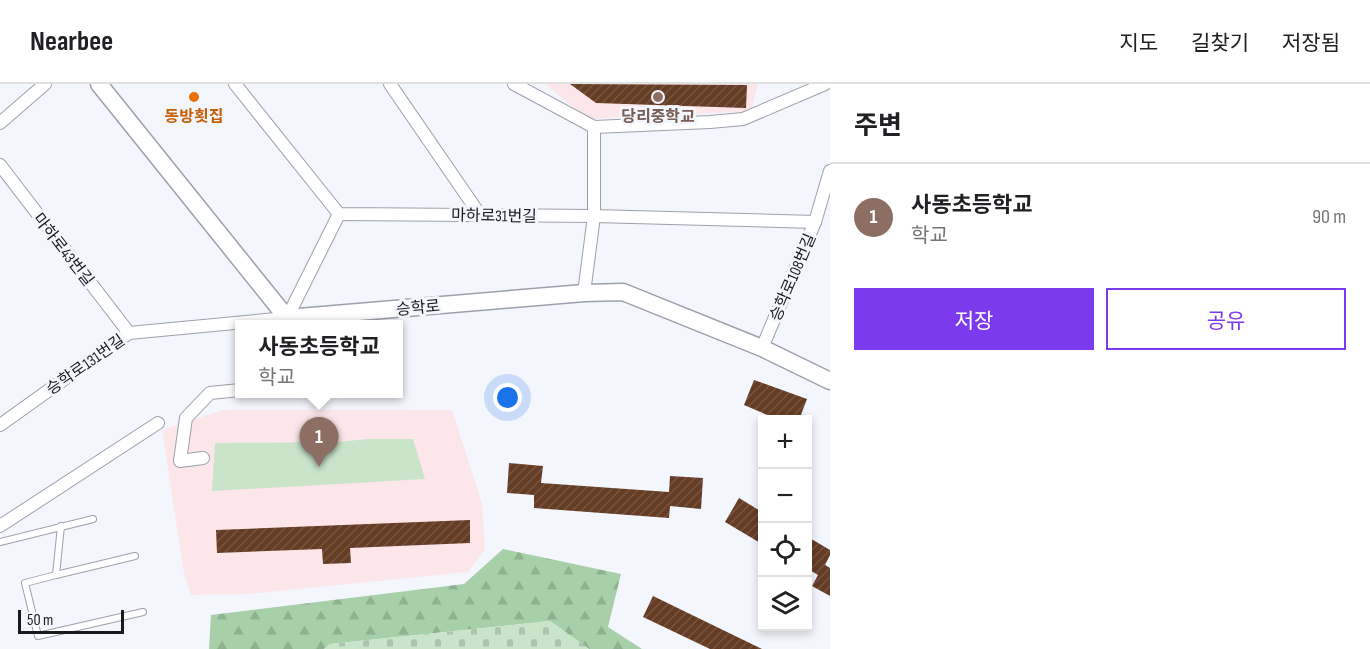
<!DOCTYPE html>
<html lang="ko">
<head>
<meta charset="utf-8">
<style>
  body { margin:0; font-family:"Sofia Sans Condensed","Noto Sans KR",sans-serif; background:#f2f2f2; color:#202124 }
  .controls { position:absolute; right:18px; bottom:18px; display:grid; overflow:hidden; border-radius:0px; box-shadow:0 3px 9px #0003 }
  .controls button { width:54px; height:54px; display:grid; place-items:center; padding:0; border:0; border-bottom:2px solid #e0e0e0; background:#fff; color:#202124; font:30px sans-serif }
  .scale { position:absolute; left:18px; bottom:15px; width:106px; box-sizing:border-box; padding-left:6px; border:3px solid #191a1e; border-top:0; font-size:16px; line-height:21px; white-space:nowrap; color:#191a1e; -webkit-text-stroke:4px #f4f6fd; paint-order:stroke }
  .you { position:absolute; left:508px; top:314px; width:21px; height:21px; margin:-15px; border:4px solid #fff; border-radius:50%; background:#1a73e8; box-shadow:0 0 0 9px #1a73e833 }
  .badge { display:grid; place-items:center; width:39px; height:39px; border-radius:50%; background:#7c3aed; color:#fff; font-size:20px; font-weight:700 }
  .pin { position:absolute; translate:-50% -50px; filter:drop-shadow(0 2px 3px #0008) }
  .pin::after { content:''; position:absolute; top:32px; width:21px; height:18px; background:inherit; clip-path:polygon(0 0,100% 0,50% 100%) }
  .popup { position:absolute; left:235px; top:236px; width:168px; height:78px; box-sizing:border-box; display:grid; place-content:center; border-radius:0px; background:#fff; filter:drop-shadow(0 2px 4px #0005); font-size:20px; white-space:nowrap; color:#757577 }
  .popup b { font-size:22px; color:#202124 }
  .popup::after { content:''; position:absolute; left:50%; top:100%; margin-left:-12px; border:12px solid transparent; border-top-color:#fff }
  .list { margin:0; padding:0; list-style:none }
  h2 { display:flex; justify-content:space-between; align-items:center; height:78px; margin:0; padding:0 24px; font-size:26px }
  h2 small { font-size:20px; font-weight:400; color:#757577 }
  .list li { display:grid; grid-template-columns:39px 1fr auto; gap:18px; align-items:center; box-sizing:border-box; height:108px; padding:0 24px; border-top:2px solid #e0e0e0 }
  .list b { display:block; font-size:22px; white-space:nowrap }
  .list p { margin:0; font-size:20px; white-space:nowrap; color:#757577 }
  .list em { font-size:20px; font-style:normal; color:#757577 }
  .actions { display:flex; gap:12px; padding:18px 24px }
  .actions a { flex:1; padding:14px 0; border:2px solid #7c3aed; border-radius:0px; text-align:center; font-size:21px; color:#7c3aed }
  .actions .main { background:#7c3aed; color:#fff }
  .icon { flex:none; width:33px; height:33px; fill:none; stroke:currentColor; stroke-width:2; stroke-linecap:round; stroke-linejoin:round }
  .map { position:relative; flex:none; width:830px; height:565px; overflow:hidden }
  header { display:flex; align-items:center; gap:36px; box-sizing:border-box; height:84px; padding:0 30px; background:#fff; border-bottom:2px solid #e0e0e0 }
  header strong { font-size:28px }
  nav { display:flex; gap:33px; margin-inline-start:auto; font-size:21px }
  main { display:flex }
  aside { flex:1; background:#fff }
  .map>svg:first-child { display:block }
  .education { fill:#fce6ea }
  .green { fill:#cae4ca }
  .forest { fill:url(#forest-firs) }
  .cemetery { fill:url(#cemetery-stones) }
  .building { fill:url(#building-hatch) }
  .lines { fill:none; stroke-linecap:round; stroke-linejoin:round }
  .lane-casing { stroke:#9ca0aa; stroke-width:8 }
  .street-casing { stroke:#9ca0aa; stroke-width:14 }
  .secondary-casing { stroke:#9ca0aa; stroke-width:19 }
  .lane { stroke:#fff; stroke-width:6 }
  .street { stroke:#fff; stroke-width:12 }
  .secondary { stroke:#fff; stroke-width:16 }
  .food-dot { fill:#e8710a; stroke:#f4f6fd; stroke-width:2 }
  .education-dot { fill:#8d6e63; stroke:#f4f6fd; stroke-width:2 }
  .labels { text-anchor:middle; stroke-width:6; stroke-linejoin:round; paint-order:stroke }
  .food-label { font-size:16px; font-weight:bold; fill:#c56008; stroke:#f4f6fd }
  .education-label { font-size:16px; font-weight:bold; fill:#785e54; stroke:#f4f6fd }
  .street-label { font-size:16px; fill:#191a1e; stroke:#f4f6fd }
</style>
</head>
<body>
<header>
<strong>Nearbee</strong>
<nav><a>지도</a><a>길찾기</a><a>저장됨</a></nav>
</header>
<main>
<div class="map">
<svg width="830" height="565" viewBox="0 0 830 565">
  <defs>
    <pattern id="forest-firs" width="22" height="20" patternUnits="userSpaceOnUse" patternTransform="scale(1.5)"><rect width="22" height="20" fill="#a7cfa8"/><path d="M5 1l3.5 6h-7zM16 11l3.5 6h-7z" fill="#8fb190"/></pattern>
    <pattern id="cemetery-stones" width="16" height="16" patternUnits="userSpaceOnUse" patternTransform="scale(1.5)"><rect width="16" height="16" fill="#cae4ca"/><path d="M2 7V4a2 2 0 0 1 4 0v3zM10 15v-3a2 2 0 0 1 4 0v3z" fill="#adc3ad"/></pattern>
    <pattern id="building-hatch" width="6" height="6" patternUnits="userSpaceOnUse" patternTransform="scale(1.5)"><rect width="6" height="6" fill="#653c24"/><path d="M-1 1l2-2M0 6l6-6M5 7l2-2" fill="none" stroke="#765542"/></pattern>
  </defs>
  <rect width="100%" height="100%" fill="#f4f6fd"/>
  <g class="education">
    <polygon points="545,0 758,0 751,27 588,35"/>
    <polygon points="223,326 452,326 482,419 485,465 468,488 249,510 191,511 184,490 162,346"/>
  </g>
  <polygon class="green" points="368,355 413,355 425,395 212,407 215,359 337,358"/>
  <polygon class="forest" points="503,465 621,490 608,543 642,565 589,565 550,537 330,560 324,565 209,565 211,531 464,500"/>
  <polygon class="cemetery" points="550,537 589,565 324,565 330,560"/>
  <g class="building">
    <polygon points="570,0 747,1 746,24 596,19"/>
    <polygon points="754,296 807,315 799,336 779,336 744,321"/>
    <polygon points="509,379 543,382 541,399 669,408 670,392 703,394 701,425 670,422 669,434 534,424 534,411 507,409"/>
    <polygon points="739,414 762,428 762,460 725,438"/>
    <polygon points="470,436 470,459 350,464 351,479 323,480 322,465 217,469 216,446"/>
    <polygon points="808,453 830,466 830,471 825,481 830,484 830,512 812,502 818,491 808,485"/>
    <polygon points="653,512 762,565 710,565 643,533"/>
  </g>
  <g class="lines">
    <g class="lane-casing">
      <g id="lane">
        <polyline points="61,442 56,491 135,472"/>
        <polyline points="0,458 93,435"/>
        <polyline points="56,491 25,499 38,552 143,528"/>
      </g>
    </g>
    <g class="street-casing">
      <g id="street">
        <polyline points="235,0 339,130 594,132 815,138"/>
        <polyline points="390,0 480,131"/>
        <polyline points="514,0 594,43 710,38 743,35 825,0"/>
        <polyline points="0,39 45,0"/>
        <polyline points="0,81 129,249"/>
        <polyline points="584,209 594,132 594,43"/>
        <polyline points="287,239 287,234 339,130"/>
        <polyline points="762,264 815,138 830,87"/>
        <polyline points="0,341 129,249 287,234"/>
        <polyline points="203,374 180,377 186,334 210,309 240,306"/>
        <polyline points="0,442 158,339"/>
      </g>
    </g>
    <g class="secondary-casing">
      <polyline id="secondary" points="99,0 287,234 584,209 623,208 762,264 830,297"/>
    </g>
    <use href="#lane" class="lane"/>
    <use href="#street" class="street"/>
    <use href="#secondary" class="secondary"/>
  </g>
  <circle class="food-dot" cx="194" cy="13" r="6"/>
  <circle class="education-dot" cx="658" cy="13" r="6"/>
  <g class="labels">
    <g class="food-label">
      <text x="194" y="38">동방횟집</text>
    </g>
    <g class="education-label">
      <text x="658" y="38">당리중학교</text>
    </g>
    <g class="street-label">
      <text transform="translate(494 131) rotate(1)" y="6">마하로31번길</text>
      <text transform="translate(64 165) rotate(52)" y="6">마하로43번길</text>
      <text transform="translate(792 193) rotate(-67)" y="6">승학로108번길</text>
      <text transform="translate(418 223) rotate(-5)" y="6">승학로</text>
      <text transform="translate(85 280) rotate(-35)" y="6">승학로131번길</text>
    </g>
  </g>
</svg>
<div class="controls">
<button>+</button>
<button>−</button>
<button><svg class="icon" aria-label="locate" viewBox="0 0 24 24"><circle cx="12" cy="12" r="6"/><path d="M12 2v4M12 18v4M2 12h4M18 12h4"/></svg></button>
<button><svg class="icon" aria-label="layers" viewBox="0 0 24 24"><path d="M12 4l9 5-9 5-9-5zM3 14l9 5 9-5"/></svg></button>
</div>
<div class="scale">50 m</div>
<div class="you"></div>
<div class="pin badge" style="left:319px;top:383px;background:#8d6e63">1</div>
<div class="popup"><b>사동초등학교</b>학교</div>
</div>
<aside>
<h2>주변<small></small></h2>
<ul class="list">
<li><span class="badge" style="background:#8d6e63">1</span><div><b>사동초등학교</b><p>학교</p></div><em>90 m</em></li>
</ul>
<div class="actions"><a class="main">저장</a><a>공유</a></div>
</aside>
</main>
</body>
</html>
